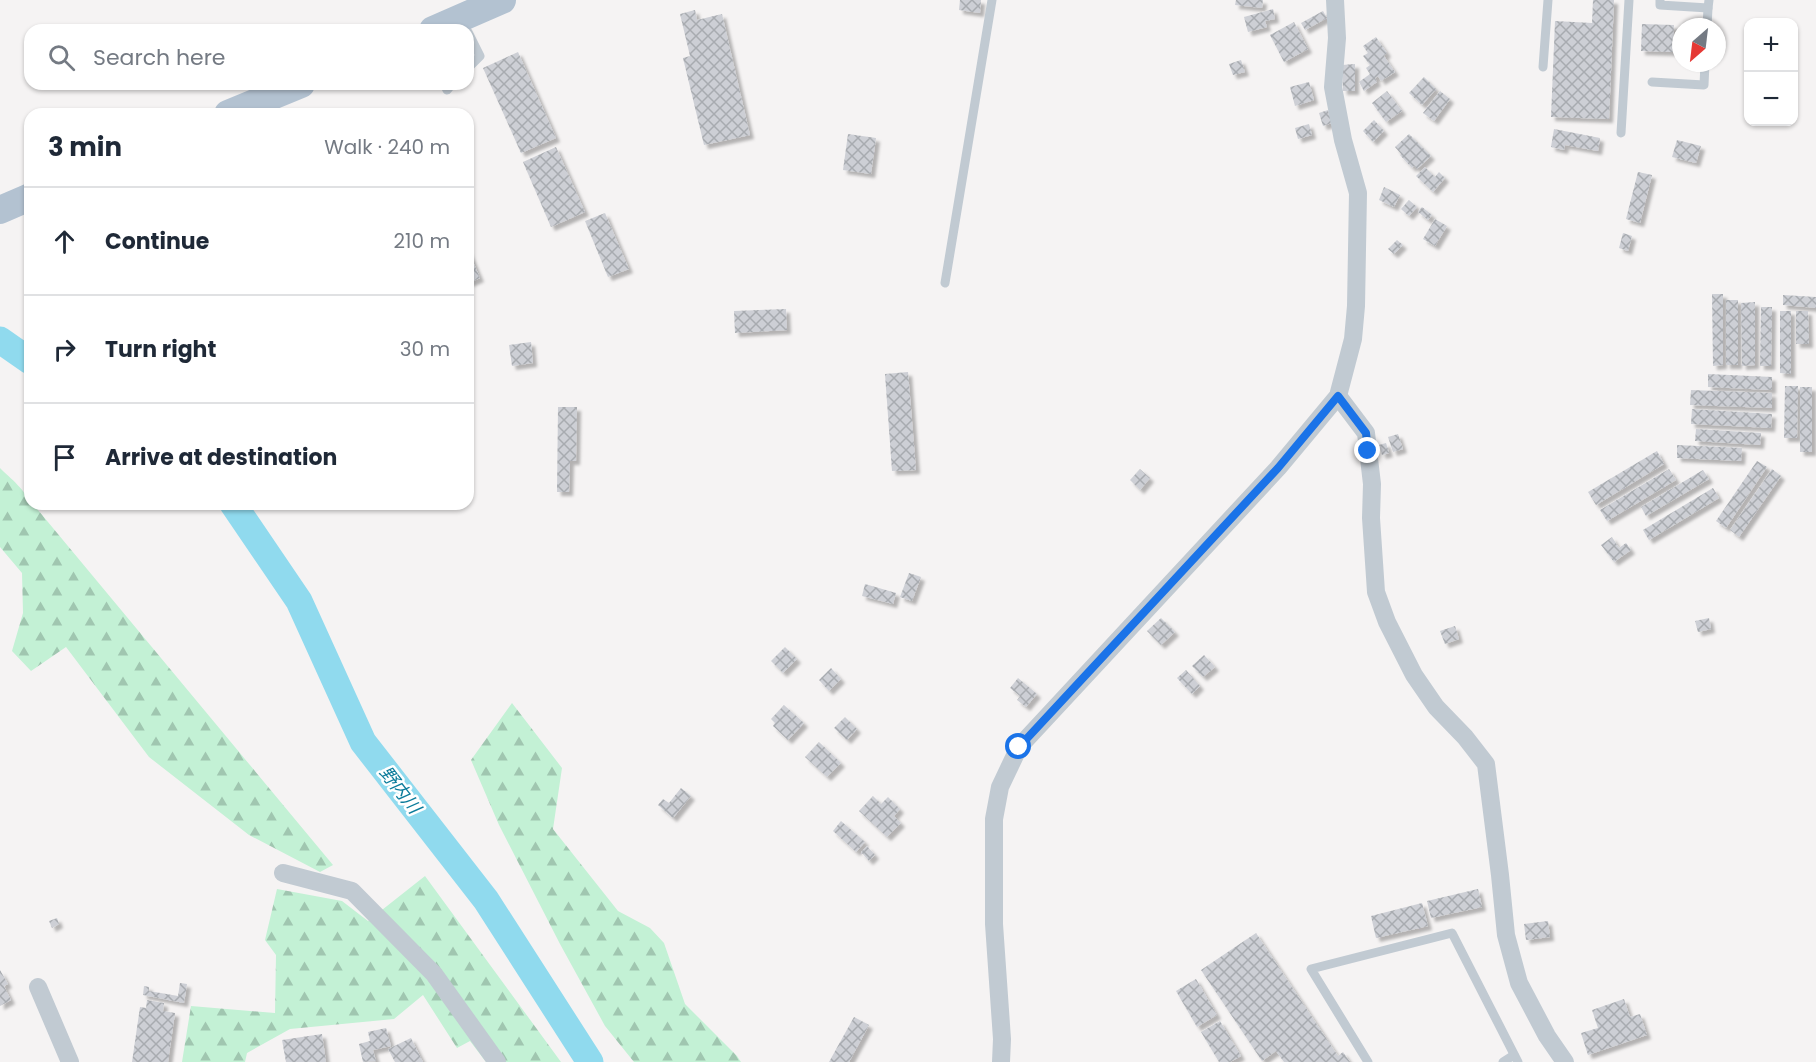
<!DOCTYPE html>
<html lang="en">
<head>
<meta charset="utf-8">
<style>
  body { margin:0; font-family:Poppins,"Noto Sans JP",sans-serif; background:#f6f6f7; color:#1f2937 }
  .controls { position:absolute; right:18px; top:18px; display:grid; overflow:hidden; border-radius:12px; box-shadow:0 2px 4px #0004 }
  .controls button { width:54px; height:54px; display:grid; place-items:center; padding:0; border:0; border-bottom:2px solid #e0e1e3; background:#fff; color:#1f2937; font:30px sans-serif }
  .compass { position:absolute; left:1672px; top:18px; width:54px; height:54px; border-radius:50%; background:#fff; box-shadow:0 2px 4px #0004; rotate:208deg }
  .stop { position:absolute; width:18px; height:18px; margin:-14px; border:4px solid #1a73e8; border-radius:50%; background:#fff }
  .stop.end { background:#1a73e8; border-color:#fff; box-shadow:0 2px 6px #0008 }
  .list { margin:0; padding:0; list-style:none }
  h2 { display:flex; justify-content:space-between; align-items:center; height:78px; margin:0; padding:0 24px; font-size:26px }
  h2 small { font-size:20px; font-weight:400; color:#747a83 }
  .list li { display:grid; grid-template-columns:39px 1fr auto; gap:18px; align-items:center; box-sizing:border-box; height:108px; padding:0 24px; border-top:2px solid #e0e1e3 }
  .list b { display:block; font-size:22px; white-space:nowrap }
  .list em { font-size:20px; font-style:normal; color:#747a83 }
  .icon { flex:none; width:33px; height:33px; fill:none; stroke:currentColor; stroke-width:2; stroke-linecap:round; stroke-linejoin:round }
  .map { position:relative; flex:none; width:1816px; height:1062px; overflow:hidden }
  .search { position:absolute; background:#fff; box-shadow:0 2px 4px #0004; left:24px; top:24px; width:450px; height:66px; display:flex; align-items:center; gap:15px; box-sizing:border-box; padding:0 21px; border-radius:18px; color:#747a83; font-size:22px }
  .panel { position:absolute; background:#fff; box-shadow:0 2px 4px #0004; left:24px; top:108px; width:450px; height:402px; border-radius:18px }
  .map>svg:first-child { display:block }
  .forest { fill:url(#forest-firs) }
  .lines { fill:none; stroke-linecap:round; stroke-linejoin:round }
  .river { stroke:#90daee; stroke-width:27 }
  .building { fill:url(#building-cross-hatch); filter:url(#shadow) }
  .service { stroke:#c1cad2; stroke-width:9 }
  .minor { stroke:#c1cad2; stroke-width:18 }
  .primary { stroke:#b3c2d1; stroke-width:28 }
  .route { stroke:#1a73e8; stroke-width:8 }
  .labels { text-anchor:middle; stroke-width:5; stroke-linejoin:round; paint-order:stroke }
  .water-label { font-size:18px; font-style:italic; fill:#0c7c9b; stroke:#fff }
</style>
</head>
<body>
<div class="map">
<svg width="1816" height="1062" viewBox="0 0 1816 1062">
  <defs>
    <pattern id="forest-firs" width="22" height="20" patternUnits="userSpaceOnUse" patternTransform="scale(1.5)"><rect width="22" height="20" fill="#c3f1d5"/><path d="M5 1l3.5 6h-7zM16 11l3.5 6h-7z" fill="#a0c6b0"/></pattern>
    <pattern id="building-cross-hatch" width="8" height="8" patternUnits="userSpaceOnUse" patternTransform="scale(1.5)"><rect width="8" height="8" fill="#cdcfd5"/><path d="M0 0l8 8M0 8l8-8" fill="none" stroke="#a8abb0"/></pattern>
    <filter id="shadow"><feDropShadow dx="4" dy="4" stdDeviation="1.5" flood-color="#0004"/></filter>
  </defs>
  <rect width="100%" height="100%" fill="#f5f3f3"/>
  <g class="forest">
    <path d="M0 468C10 478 27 491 30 504H33L333 865 320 872 249 835 149 757 66 647 31 671 12 651 23 613 22 573 0 547Z"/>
    <polygon points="512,703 562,768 553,829 618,911 650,928 664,943 685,1004 737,1056 741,1062 634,1062 605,1026 560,944 499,825 471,760"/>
    <polygon points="425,876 561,1062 486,1062 470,1041 457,1048 423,995 394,1019 290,1029 247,1053 245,1062 182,1062 191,1006 275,1013 276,955 265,940 277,889 342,901 368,921"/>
  </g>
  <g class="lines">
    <g class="river">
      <polyline points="0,340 30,361"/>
      <polyline points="233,504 299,601 363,742 486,900 590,1062"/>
    </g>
  </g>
  <g class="building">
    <polygon points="960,0 981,0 980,13 959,10"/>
    <polygon points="1236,0 1263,0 1262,8 1235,5"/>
    <polygon points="1593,0 1614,0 1609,119 1551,117 1555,21 1592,23"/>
    <polygon points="1273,9 1275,19 1265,21 1267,27 1248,32 1244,17"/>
    <polygon points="695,10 697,20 722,14 750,135 704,145 683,58 690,56 680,14"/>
    <polygon points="1323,11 1327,18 1305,30 1301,23"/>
    <polygon points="1294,22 1308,49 1284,62 1270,35"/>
    <polygon points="1642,24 1674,25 1673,52 1641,51"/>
    <polygon points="1376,37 1387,53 1384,56 1395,72 1381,81 1378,76 1375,78 1377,82 1364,91 1359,82 1370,74 1366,68 1370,65 1363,56 1368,53 1363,46"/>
    <polygon points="518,52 556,138 521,153 483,68"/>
    <polygon points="1241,60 1245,72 1233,75 1229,64"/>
    <polygon points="1355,64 1355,91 1343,91 1342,65"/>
    <polygon points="1424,77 1436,89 1422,105 1409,93"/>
    <polygon points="1309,82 1314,100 1295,106 1290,87"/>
    <polygon points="1387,91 1402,111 1386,122 1372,103"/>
    <polygon points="1440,91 1450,99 1434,121 1423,113"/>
    <polygon points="1328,110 1332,123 1323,126 1319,113"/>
    <polygon points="1374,120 1384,131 1373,142 1363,131"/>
    <polygon points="1309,124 1312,135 1298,139 1295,128"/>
    <polygon points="1554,129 1600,138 1598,151 1565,145 1564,150 1551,147"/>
    <polygon points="848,134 876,138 871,174 843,170"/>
    <polygon points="1409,134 1431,156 1417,169 1414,166 1412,168 1400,155 1401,154 1395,147"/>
    <polygon points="1677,140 1701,146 1696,163 1672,157"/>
    <polygon points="556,147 585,212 551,227 523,162"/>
    <polygon points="1425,167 1435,177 1439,172 1445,178 1433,192 1416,176"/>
    <polygon points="1638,172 1652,175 1640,223 1626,219"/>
    <polygon points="1384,187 1400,195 1394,207 1379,200"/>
    <polygon points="1409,200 1417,207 1409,216 1401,209"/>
    <polygon points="1422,207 1432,215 1428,220 1418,212"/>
    <polygon points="605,213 629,269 608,277 585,221"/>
    <polygon points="1435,219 1447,226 1435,246 1423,239"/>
    <polygon points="1623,233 1632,236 1628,251 1619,248"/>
    <polygon points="1397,240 1403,245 1394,254 1388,249"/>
    <polygon points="468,250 480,278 469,283 468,280"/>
    <polygon points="1712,294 1723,294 1723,365 1713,366"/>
    <polygon points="1783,295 1816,297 1816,308 1783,305"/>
    <rect x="1726" y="300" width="12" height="65"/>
    <polygon points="1755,302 1755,365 1742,366 1741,303"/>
    <polygon points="1761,307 1772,307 1771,366 1760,366"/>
    <polygon points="786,309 787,330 735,333 734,311"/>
    <polygon points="1780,311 1791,311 1791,374 1780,373"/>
    <polygon points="1796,311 1808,311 1809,344 1796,344"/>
    <polygon points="531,342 533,363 512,366 509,345"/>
    <polygon points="908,372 916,470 892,471 885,374"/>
    <polygon points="1708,374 1772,377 1772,390 1708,387"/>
    <polygon points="1785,386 1798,386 1797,438 1784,438"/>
    <rect x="1800" y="387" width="12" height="65"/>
    <polygon points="1691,390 1772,393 1772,408 1690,405"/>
    <polygon points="558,407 577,407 576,461 570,461 569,492 557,492"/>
    <polygon points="1692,409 1772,414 1771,428 1691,424"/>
    <polygon points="1696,429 1761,433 1760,445 1695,441"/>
    <polygon points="1398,434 1403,449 1393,452 1388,437"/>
    <polygon points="1386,443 1389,453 1382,455 1379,445"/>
    <polygon points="1677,445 1742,448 1741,461 1677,458"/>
    <polygon points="1657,451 1664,464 1596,505 1588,492"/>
    <polygon points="1757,461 1767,467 1726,528 1716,521"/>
    <polygon points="1140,469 1150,478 1140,490 1130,480"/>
    <polygon points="1669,469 1676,480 1607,521 1600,510"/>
    <polygon points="1772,469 1781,476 1739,537 1730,530"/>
    <polygon points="1703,470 1709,479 1646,516 1641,507"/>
    <polygon points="1713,488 1719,498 1649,540 1643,530"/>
    <polygon points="1612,537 1619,548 1626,543 1631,550 1614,562 1601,545"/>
    <polygon points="909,573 921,577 912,601 900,597"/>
    <polygon points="865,584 896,593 893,604 862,596"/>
    <polygon points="1161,618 1175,632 1161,645 1147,631"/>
    <polygon points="1709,618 1711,629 1698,632 1695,621"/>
    <polygon points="1455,626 1459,639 1445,644 1440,631"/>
    <polygon points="785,647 797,659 783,673 771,661"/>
    <polygon points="1204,655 1215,667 1203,677 1192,666"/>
    <polygon points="831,668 841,679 829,691 819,680"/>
    <polygon points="1186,670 1200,686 1192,694 1177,678"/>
    <polygon points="1018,678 1037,694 1026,707 1017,700 1020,696 1010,688"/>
    <polygon points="784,705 804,723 788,740 773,726 775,723 771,719"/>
    <polygon points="845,717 857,729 847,740 834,728"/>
    <polygon points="819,742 841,763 827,777 805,757"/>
    <polygon points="681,788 691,796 673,818 658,805 663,799 669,803"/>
    <polygon points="873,796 881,804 888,797 900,809 894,816 901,823 887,837 859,811"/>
    <polygon points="841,821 865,842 856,852 833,831"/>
    <polygon points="867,846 875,855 869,861 861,852"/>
    <polygon points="1478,889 1482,907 1431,918 1427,901"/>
    <polygon points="1422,903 1428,926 1376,938 1371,916"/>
    <polygon points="57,918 59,924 52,928 49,921"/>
    <polygon points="1548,921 1550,937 1526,940 1524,924"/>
    <polygon points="1256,933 1338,1056 1343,1052 1350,1062 1284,1062 1276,1051 1262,1061 1201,970"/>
    <polygon points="0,970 8,984 4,986 11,1000 0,1006"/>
    <polygon points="1196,979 1217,1015 1197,1027 1176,991"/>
    <polygon points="180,983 187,984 184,1003 143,995 144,986 149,987 149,991 178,996"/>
    <polygon points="1624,999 1630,1017 1640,1014 1647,1035 1588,1055 1581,1033 1598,1028 1592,1010"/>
    <polygon points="147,1000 164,1003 163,1011 175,1013 168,1062 132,1062 140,1007 146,1008"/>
    <polygon points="854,1017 869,1025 849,1062 829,1062"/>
    <polygon points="1220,1021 1241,1056 1230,1062 1219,1062 1201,1032"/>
    <polygon points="386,1028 391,1046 373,1050 376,1061 363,1062 359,1044 370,1041 368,1032"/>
    <polygon points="322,1034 326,1062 286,1062 282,1040"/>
    <polygon points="411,1038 423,1062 395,1062 388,1049"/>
  </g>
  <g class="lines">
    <g class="service">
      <polyline points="1660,0 1660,5 1708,8 1709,0"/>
      <polyline points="1707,27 1708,8"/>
      <polyline points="468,32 480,56 468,68"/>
      <polyline points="1543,67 1548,0"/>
      <polyline points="1652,82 1704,85 1705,63"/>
      <polyline points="444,84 447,90 452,84"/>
      <polyline points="1621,133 1629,0"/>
      <polyline points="945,283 992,0"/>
      <polyline points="1368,1062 1311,969 1452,933 1518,1062"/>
      <polyline points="1503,1062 1514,1055"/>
    </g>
    <g class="minor">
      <polyline points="1338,396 1366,433 1372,484 1371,518 1376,592 1387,622 1414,675 1436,707 1465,737 1486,764 1500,875 1506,935 1519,983 1547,1036 1565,1062"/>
      <polyline points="283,873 352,891 434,974 497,1062"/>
      <polyline points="38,987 70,1062"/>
      <polyline points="1001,1062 1002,1039 994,924 994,819 1000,787 1019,747 1278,468 1338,396 1353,339 1356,306 1358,193 1343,140 1333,87 1337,38 1335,0"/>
    </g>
    <g class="primary">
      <polyline points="433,30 502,0"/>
      <polyline points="228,114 301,84"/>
      <polyline points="0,210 30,197"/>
    </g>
  </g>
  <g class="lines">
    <polyline class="route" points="1019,747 1278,468 1338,396 1366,433 1368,451"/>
  </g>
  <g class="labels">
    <g class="water-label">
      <text transform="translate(400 790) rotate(52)" y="6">野内川</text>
    </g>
  </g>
</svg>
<div class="controls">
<button>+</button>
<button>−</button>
</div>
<svg class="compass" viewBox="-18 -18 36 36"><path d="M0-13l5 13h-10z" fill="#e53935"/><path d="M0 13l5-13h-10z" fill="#747a83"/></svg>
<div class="stop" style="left:1019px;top:747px"></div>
<div class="stop end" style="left:1368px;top:451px"></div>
<div class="search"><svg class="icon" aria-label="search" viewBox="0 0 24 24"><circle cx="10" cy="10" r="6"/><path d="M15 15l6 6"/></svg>Search here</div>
<section class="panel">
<h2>3 min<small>Walk · 240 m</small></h2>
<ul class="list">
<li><svg class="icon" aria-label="ahead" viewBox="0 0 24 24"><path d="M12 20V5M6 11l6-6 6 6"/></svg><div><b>Continue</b></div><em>210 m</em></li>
<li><svg class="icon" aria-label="right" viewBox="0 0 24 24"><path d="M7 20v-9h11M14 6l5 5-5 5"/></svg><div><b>Turn right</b></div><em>30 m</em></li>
<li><svg class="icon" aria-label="arrive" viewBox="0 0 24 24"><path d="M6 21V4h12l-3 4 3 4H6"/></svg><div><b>Arrive at destination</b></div></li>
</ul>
</section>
</div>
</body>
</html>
